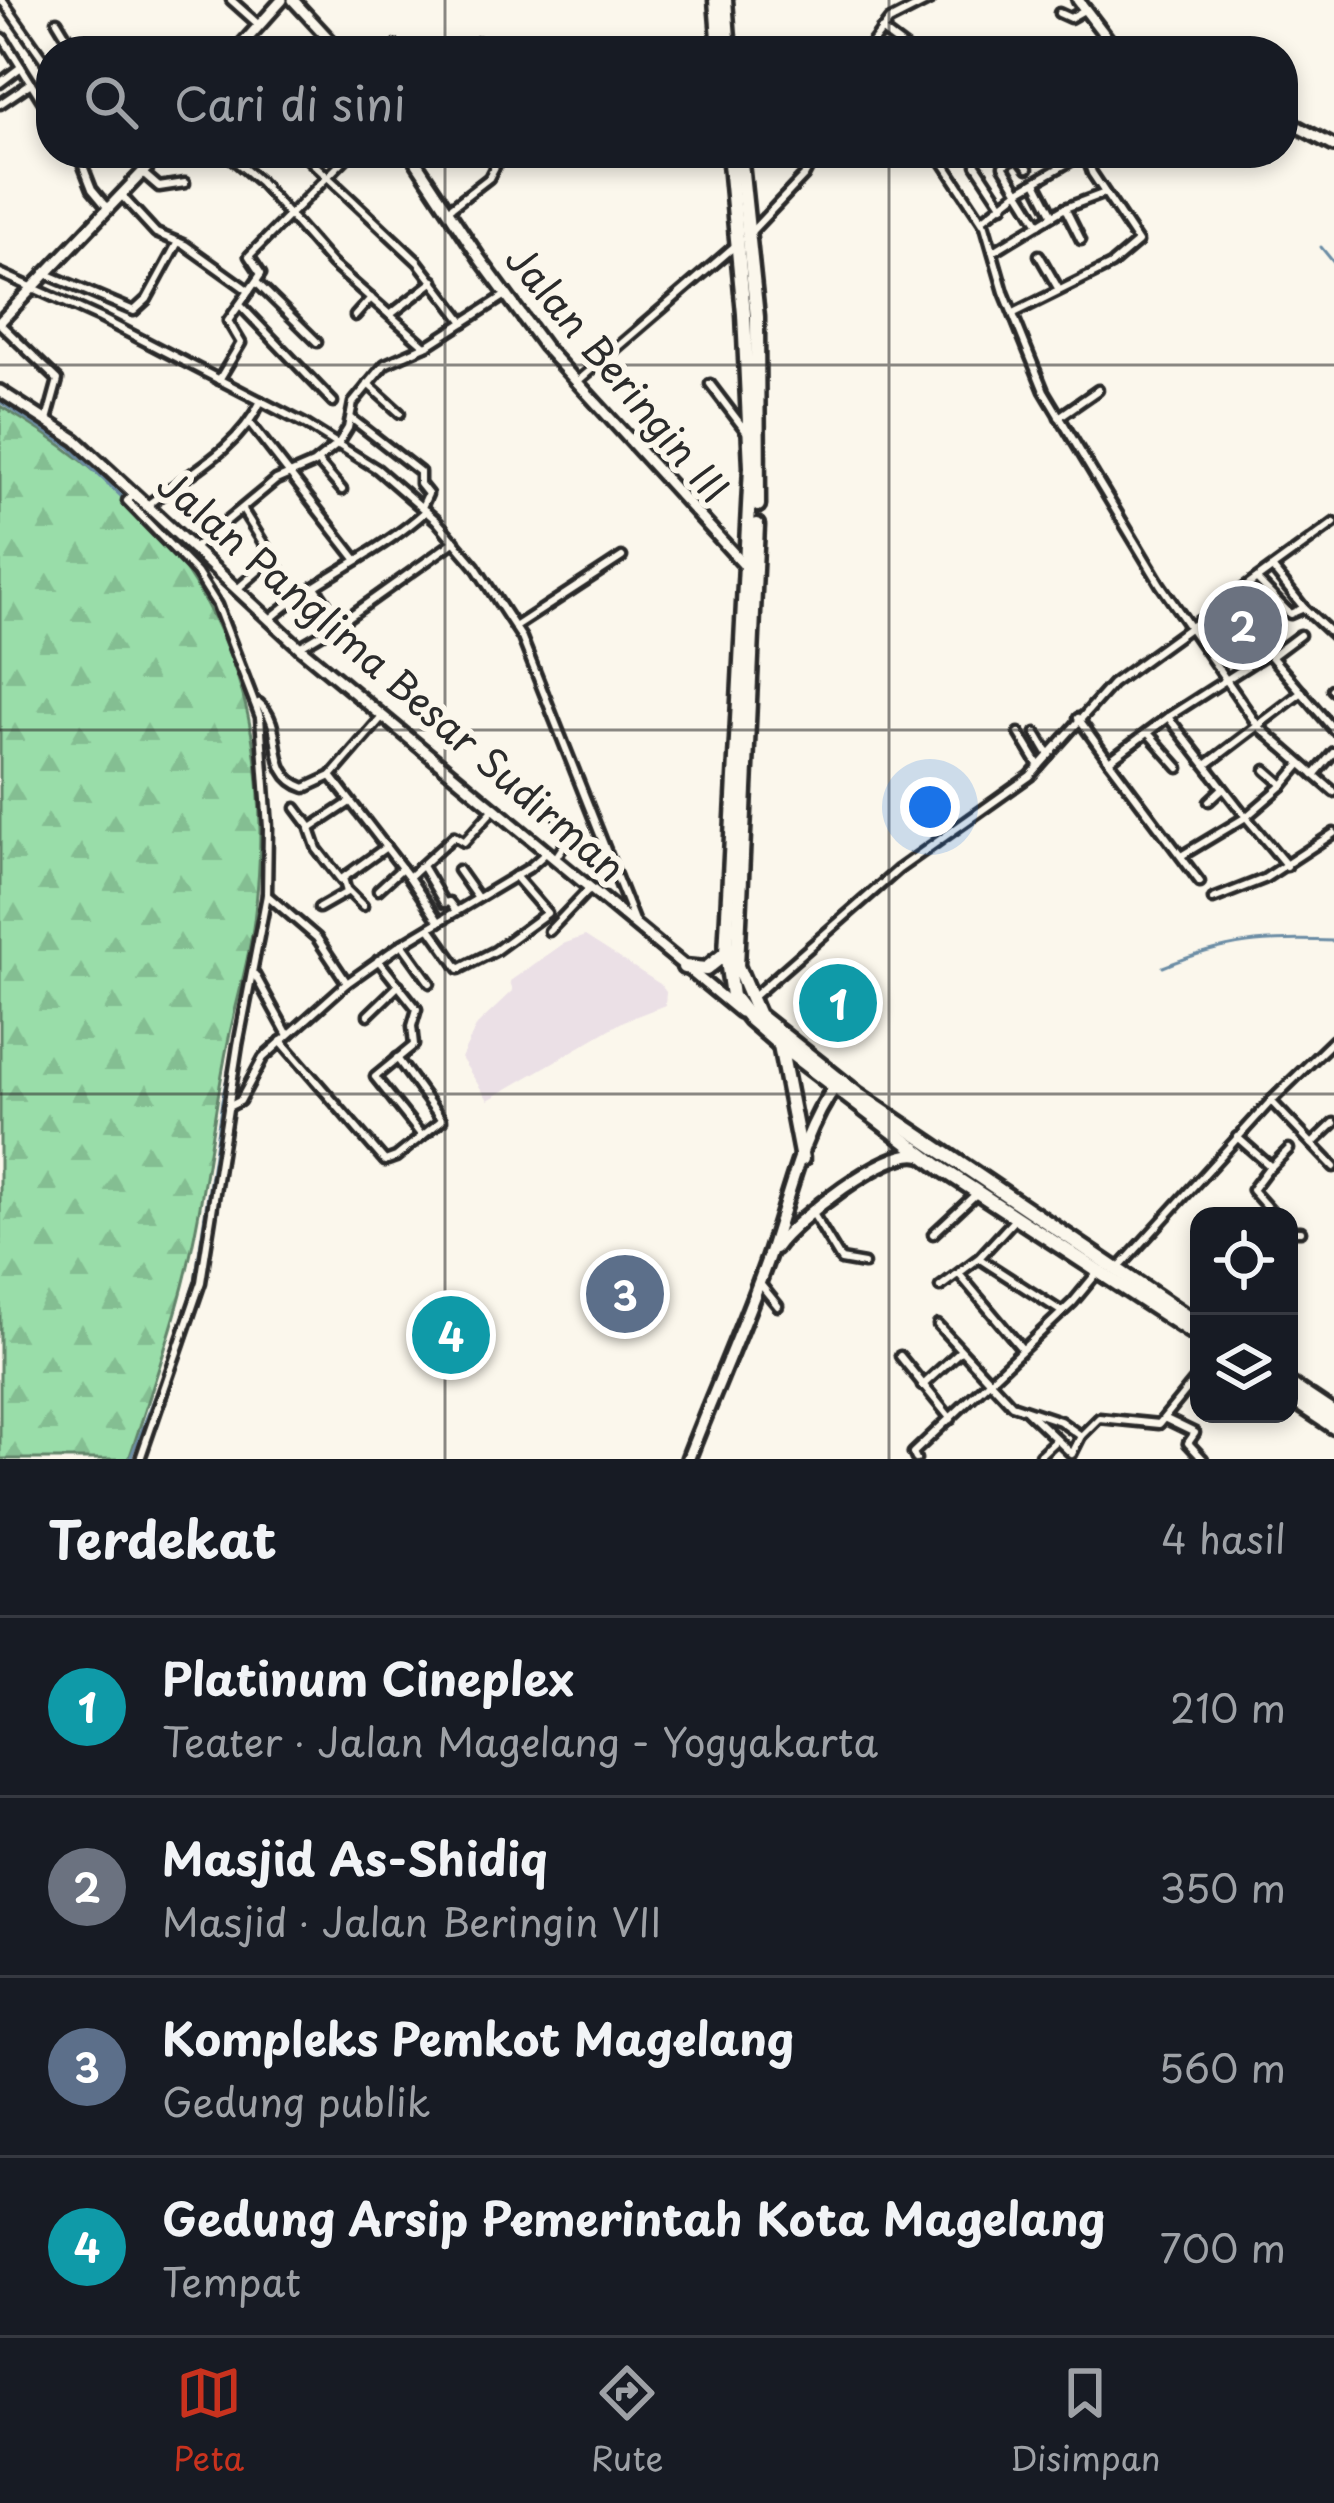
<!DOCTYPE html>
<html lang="id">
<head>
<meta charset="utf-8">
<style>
  body { margin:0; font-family:"Playpen Sans",sans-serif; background:#242831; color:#f1f3f6 }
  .controls { position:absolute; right:36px; bottom:36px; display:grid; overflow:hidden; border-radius:24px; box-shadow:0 6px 18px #0003 }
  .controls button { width:108px; height:108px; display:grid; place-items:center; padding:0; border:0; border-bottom:3px solid #363941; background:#171b24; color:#f1f3f6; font:60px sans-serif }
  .you { position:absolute; left:930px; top:807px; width:42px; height:42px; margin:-30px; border:9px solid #fff; border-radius:50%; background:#1a73e8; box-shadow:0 0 0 18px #1a73e833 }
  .badge { display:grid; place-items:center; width:78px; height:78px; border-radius:50%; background:#c8321e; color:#fff; font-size:39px; font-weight:700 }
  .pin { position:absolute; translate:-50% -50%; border:6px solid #fff; box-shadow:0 3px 12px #0006 }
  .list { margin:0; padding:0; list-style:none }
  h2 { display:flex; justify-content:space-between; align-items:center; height:156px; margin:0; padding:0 48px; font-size:51px }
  h2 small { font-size:39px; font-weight:400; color:#9ea1a6 }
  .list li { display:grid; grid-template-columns:78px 1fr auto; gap:36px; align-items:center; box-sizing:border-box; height:180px; padding:0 48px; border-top:3px solid #363941 }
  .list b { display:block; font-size:45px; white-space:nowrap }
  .list p { margin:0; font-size:39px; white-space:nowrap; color:#9ea1a6 }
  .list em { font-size:39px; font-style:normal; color:#9ea1a6 }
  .icon { flex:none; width:66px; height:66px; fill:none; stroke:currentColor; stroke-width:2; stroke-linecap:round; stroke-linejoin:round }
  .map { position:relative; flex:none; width:1334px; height:1459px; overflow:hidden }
  .search { position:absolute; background:#171b24; box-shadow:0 6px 18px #0003; left:36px; right:36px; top:36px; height:132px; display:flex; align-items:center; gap:30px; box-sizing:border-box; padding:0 42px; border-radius:48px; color:#9ea1a6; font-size:45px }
  .sheet { height:876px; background:#171b24 }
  nav { display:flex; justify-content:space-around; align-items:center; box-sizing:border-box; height:168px; border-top:3px solid #363941; background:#171b24; font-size:33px; color:#9ea1a6 }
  nav a { display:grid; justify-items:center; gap:6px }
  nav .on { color:#c8321e }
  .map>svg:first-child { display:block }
  .built { fill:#ebe0e6 }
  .forest { fill:url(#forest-firs); stroke:#62846a; stroke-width:3 }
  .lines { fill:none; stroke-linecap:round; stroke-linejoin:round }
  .stream { stroke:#6c8da5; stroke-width:3 }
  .minor-casing { stroke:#2b2b2b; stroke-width:15 }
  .tertiary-casing { stroke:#2b2b2b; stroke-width:18 }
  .secondary-casing { stroke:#2b2b2b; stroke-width:18 }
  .primary-casing { stroke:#2b2b2b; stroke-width:20 }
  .trunk-casing { stroke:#2b2b2b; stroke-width:21 }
  .minor { stroke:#fbf7ec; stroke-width:6 }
  .tertiary { stroke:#fbf7ec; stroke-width:9 }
  .secondary { stroke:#fbf7ec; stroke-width:9 }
  .primary { stroke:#fbf7ec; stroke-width:10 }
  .trunk { stroke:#fbf7ec; stroke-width:12 }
  .grid { fill:none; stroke:#2b2b2b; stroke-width:3; stroke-opacity:0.55 }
  .labels { text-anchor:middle; stroke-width:12; stroke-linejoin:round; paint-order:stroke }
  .street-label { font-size:39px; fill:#2b2b2b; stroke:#fbf7ec }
</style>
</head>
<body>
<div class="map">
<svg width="1334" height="1459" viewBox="0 0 1334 1459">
  <defs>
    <pattern id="forest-firs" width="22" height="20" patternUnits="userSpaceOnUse" patternTransform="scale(3)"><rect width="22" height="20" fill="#99dda9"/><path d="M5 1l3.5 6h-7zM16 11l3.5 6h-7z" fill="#84be92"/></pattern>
  </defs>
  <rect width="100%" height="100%" fill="#fbf7ec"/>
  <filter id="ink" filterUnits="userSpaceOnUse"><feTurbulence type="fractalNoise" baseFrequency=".00833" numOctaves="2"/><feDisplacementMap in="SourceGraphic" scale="24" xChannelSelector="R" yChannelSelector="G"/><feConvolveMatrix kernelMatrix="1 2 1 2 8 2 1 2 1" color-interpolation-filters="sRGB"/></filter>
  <g filter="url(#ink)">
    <polygon class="built" points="585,936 660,984 666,992 665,1005 624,1021 488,1100 461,1058 477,1025 513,991 510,981 563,944"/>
    <path class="forest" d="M0 406C204 523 284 688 254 921 248 968 232 1015 224 1063 210 1136 202 1213 183 1286 168 1344 148 1402 129 1459H0Z"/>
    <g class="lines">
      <g class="stream">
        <polyline points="1321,247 1334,263"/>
        <polyline points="0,402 69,447 126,501"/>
        <path d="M210 599C226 636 244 675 254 714 268 769 267 867 259 923"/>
        <path d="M1163 967C1226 941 1267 938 1334 941"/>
        <polyline points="130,1459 171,1357 195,1281 222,1101 257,932"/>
      </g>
      <g class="minor-casing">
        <g id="minor">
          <polyline points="2,0 45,61 51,61"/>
          <polyline points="231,0 259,25"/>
          <polyline points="1059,13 1070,18 1086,9"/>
          <polyline points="57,21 71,44 65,51"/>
          <polyline points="881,30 909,51"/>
          <polyline points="0,40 3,38 51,115"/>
          <polyline points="479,42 487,51"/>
          <polyline points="388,51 396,46"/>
          <polyline points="866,51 889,21 930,0"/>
          <polyline points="0,83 21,67"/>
          <polyline points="0,104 31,83"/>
          <polyline points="78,153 92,189 107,207"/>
          <polyline points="226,153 260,182 332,264 425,346"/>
          <polyline points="302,153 418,262 464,322"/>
          <polyline points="937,153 985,226 1004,292 1044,391 1160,584 1258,726 1334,792"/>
          <polyline points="986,153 988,153"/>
          <polyline points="1017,153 1028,168"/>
          <polyline points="1019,153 1003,166 1039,224"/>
          <polyline points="1049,153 1060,167"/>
          <polyline points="976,165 1003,206"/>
          <polyline points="144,174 159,187 185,183"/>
          <polyline points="1036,182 1053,215"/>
          <polyline points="122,196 156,233 185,245 249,291"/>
          <polyline points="1065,208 1081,240"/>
          <polyline points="449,209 489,178 502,153"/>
          <polyline points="982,220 1019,191 1083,154"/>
          <polyline points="750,233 804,176 816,153"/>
          <polyline points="994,251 1065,208 1105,193"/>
          <polyline points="1039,255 1058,288"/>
          <polyline points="0,273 100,318 305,424 377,469 436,520 475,566 522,638 635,923"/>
          <polyline points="44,273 134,311 147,299 178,242"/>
          <polyline points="256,282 317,342"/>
          <polyline points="240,305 333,402"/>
          <polyline points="1014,313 1111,265 1138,242 1092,173 1085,153"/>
          <polyline points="390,315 434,281"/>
          <polyline points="355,316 371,298"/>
          <polyline points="0,324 58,380 47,420"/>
          <polyline points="219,380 241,343 228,321 261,274 249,256 351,153"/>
          <polyline points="578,381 736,245"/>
          <polyline points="368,384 400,413"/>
          <polyline points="710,384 748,434"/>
          <polyline points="1059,417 1098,390"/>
          <polyline points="351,418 420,472 420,484 428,494 422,507"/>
          <polyline points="250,423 356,559"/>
          <polyline points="317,461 342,490"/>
          <polyline points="133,494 127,501 197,573 217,605 260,717 268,827 267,895 238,1045 201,1282 140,1459"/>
          <path d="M146 506C187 475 238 450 261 401"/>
          <polyline points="242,509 297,597"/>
          <polyline points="194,548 276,480 313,464 338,444 348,428 353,403 385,364 430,344 506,295"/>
          <polyline points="1273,569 1304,608 1334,636"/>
          <polyline points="1258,581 1290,614 1304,608"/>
          <polyline points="236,590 273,558"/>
          <path d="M269 620C317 578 379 554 426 511"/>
          <polyline points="340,623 455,541"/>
          <polyline points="515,627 622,557"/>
          <polyline points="1248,632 1260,657"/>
          <polyline points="299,647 340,623 315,587"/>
          <polyline points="1272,656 1300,635"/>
          <polyline points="1332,689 1334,691"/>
          <path d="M259 703C288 728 263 774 305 788L331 776 383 716"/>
          <polyline points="1078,718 1109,761 1168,717"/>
          <polyline points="1019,733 1039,766"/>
          <polyline points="1036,733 1049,755"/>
          <polyline points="1148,733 1179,768"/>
          <polyline points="1109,761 1200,882"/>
          <polyline points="1206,765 1302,692"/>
          <polyline points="1266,770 1283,785 1300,765"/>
          <polyline points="1314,775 1334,752"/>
          <polyline points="331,776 409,877 439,922"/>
          <polyline points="1283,785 1246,817 1287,866"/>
          <polyline points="1209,801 1223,788"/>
          <polyline points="296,808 311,828 350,802"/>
          <polyline points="554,810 570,836 555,859"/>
          <polyline points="310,829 317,849 342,881"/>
          <polyline points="1181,856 1246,817 1168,717 1268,653 1334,730"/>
          <polyline points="422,866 444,903 449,902 456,911"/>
          <polyline points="458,870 477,897"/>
          <polyline points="409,877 454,836 464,842 493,810"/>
          <polyline points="378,890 402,868"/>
          <polyline points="348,891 363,906"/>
          <polyline points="267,895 317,938 347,983"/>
          <polyline points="1213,899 1264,879 1334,833"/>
          <polyline points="319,908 347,892 343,878 386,847"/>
          <polyline points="430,928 459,969 495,951 547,913 515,876"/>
          <polyline points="549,931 590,888"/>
          <polyline points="402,944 430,983"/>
          <polyline points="378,960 417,1009 412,1026 414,1045 375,1077 422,1136"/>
          <polyline points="255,975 288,1035"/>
          <polyline points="754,996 899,869 1030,776 1112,684 1334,523"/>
          <polyline points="368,1015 399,985"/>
          <polyline points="281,1041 385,1161 396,1157 442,1120 397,1058"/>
          <polyline points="1271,1101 1334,1167"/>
          <polyline points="228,1107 240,1101 263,1058 347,983 402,944 529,868 547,852"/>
          <polyline points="1237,1137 1270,1166 1252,1190 1275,1216"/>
          <polyline points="1312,1144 1334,1123"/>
          <polyline points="1270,1168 1289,1149"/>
          <polyline points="812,1212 841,1260 864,1264"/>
          <polyline points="1289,1231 1301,1231"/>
          <polyline points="933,1234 977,1193"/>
          <polyline points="980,1259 1062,1312"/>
          <polyline points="1118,1269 1271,1101 1334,1040"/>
          <polyline points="959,1274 1022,1349"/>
          <polyline points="761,1285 778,1306"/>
          <polyline points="940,1287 979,1258 1015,1219"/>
          <polyline points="938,1325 1012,1405 1060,1421 1081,1436"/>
          <polyline points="900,1356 951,1419"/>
          <polyline points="922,1386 959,1352"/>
          <polyline points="1027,1411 1072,1454 1081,1436 1099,1418 1159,1424 1199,1375"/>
          <polyline points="1166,1419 1195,1433 1188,1443 1203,1459"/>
          <polyline points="1040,1455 1055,1441"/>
          <polyline points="916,1459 913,1453 1073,1302 1097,1273"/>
        </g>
      </g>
      <g class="tertiary-casing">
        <g id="tertiary">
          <polyline points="293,0 340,51"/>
          <polyline points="1078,0 1117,51"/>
          <polyline points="236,51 282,0"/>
          <polyline points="1283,119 1334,146"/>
          <polyline points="410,153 480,259 544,346 746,567"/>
          <polyline points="0,322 161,153"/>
        </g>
      </g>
      <g class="secondary-casing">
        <polyline id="secondary" points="0,391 76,440 299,647 740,1012"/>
      </g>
      <g class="primary-casing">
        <g id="primary">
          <path d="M775 1248C794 1221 889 1146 921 1155"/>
          <path d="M688 1459C714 1392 744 1326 768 1258 788 1201 801 1132 837 1084"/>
        </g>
      </g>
      <g class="trunk-casing">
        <g id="trunk">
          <polyline points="716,0 720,51"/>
          <polyline points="725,0 729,51"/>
          <polyline points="729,153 744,314 751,467 726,953 732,996 750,1019 780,1045 942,1169 1199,1337"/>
          <polyline points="740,153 757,317 758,505"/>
          <polyline points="757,525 737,966 758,1015 857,1094 1199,1325"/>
          <polyline points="684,967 706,969 726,953"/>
          <polyline points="780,1045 802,1159"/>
          <polyline points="1289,1384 1334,1414"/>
          <polyline points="1289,1397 1334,1427"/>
        </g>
      </g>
      <use href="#minor" class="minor"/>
      <use href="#tertiary" class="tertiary"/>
      <use href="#secondary" class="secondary"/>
      <use href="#primary" class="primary"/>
      <use href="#trunk" class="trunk"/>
    </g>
  </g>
  <path class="grid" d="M445 0V51M889 0V51M445 153V1459M889 153V1459M0 365H1334M0 730H1334M0 1094H1334"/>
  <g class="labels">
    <g class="street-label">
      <text transform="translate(617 374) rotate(50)" y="14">Jalan Beringin III</text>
      <text transform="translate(391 676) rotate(41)" y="14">Jalan Panglima Besar Sudirman</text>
    </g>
  </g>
</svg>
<div class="controls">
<button><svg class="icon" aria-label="locate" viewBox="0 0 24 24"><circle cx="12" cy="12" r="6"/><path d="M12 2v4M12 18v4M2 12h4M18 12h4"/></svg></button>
<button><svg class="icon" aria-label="layers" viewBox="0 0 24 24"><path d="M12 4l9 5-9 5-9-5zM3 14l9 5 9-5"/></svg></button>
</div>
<div class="you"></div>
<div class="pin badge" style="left:838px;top:1003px;background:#0f9aa8">1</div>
<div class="pin badge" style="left:1243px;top:625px;background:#6b7280">2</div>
<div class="pin badge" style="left:625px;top:1294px;background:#5c6f8a">3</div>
<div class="pin badge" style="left:451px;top:1335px;background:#0f9aa8">4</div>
<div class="search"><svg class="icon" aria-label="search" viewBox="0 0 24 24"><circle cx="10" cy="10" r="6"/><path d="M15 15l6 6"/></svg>Cari di sini</div>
</div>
<section class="sheet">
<h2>Terdekat<small>4 hasil</small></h2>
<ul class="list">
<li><span class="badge" style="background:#0f9aa8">1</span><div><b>Platinum Cineplex</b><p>Teater · Jalan Magelang - Yogyakarta</p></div><em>210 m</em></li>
<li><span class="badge" style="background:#6b7280">2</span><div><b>Masjid As-Shidiq</b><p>Masjid · Jalan Beringin VII</p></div><em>350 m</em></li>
<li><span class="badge" style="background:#5c6f8a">3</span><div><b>Kompleks Pemkot Magelang</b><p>Gedung publik</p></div><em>560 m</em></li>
<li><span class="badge" style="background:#0f9aa8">4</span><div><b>Gedung Arsip Pemerintah Kota Magelang</b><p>Tempat</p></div><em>700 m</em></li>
</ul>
</section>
<nav>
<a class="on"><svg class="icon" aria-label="map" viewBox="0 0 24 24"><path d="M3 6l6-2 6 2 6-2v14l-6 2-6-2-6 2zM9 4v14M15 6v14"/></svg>Peta</a>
<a><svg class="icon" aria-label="directions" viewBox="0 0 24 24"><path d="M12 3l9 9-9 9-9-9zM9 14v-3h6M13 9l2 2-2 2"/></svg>Rute</a>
<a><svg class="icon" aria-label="saved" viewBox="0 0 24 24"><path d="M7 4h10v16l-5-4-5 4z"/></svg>Disimpan</a>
</nav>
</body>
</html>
